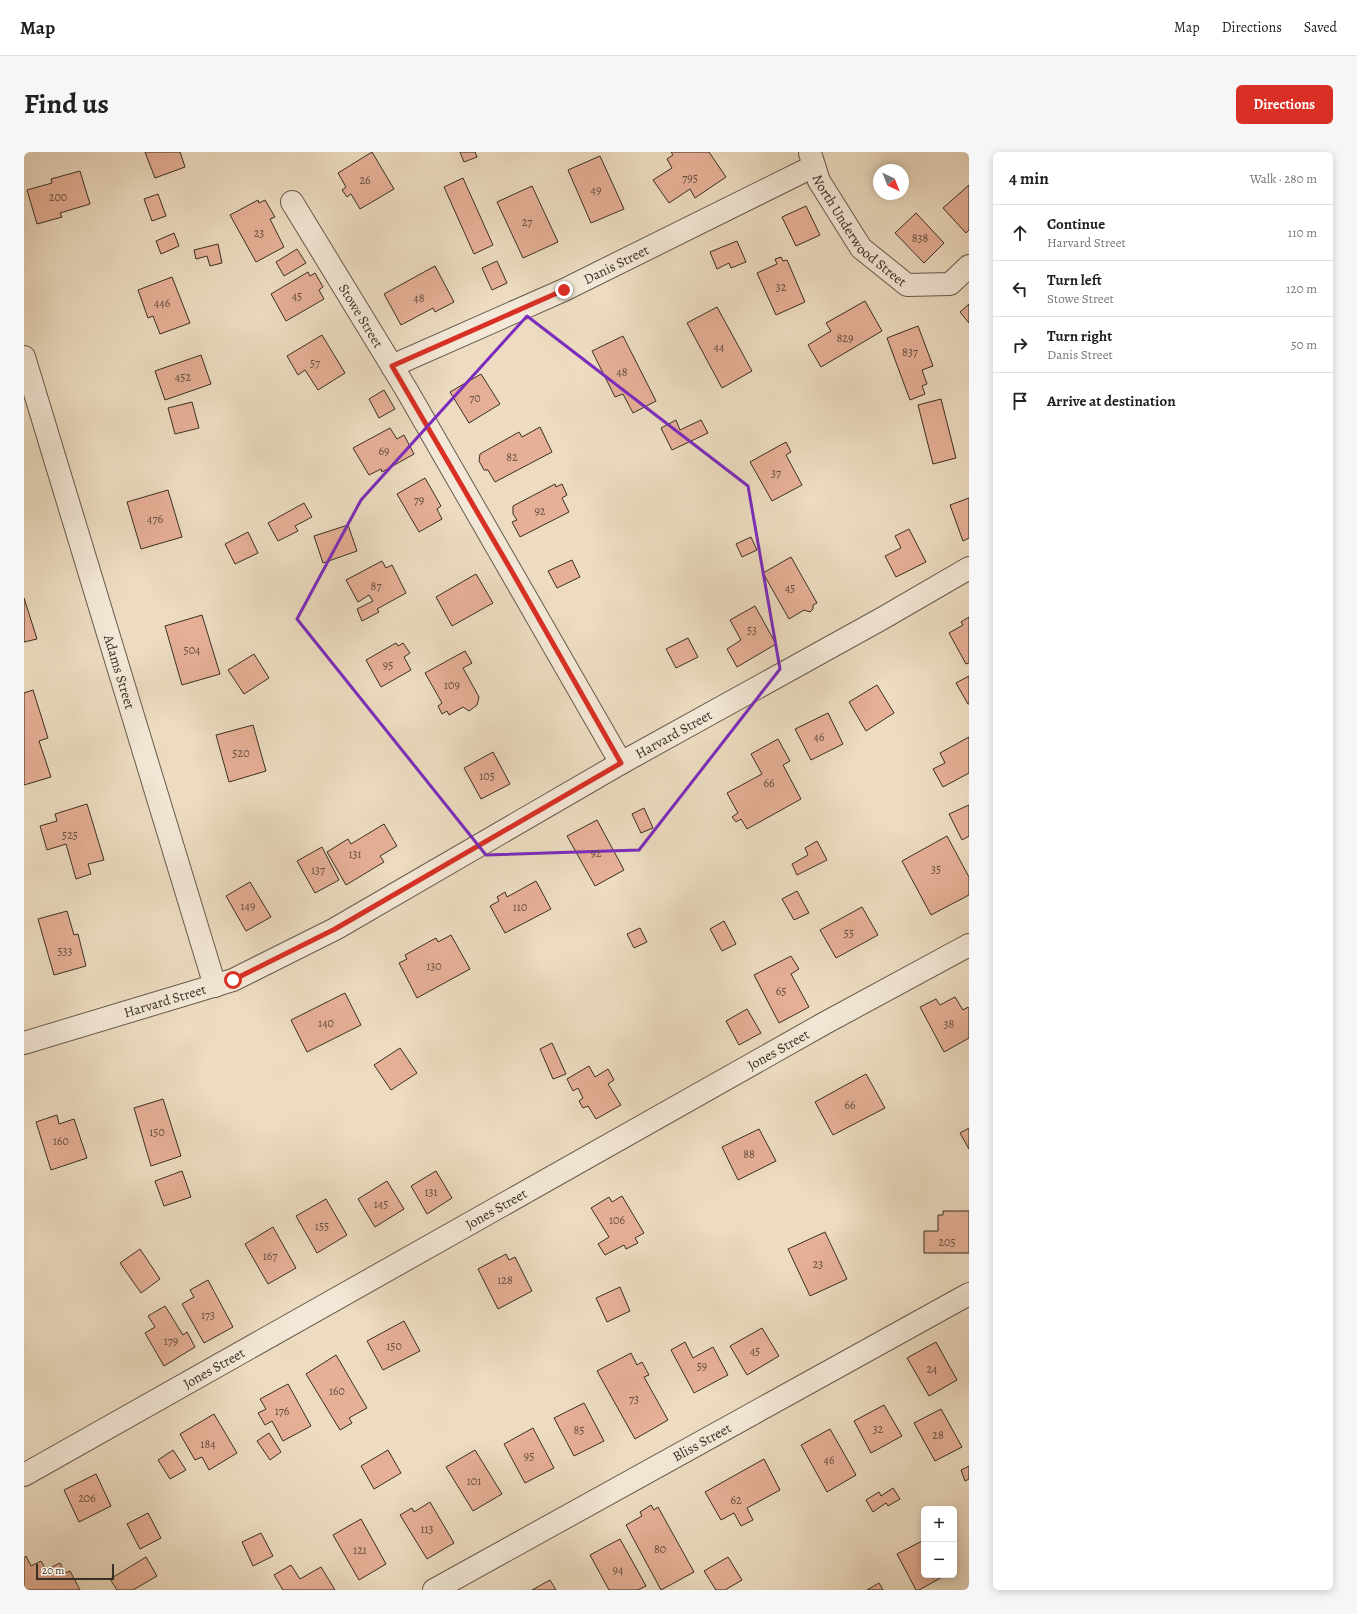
<!DOCTYPE html>
<html lang="en">
<head>
<meta charset="utf-8">
<style>
  body { margin:0; font-family:Alegreya,serif; background:#f6f6f6; color:#202124 }
  .controls { position:absolute; right:12px; bottom:12px; display:grid; overflow:hidden; border-radius:6px; box-shadow:0 2px 10px #0003 }
  .controls button { width:36px; height:36px; display:grid; place-items:center; padding:0; border:0; border-bottom:1px solid #e0e0e0; background:#fff; color:#202124; font:20px sans-serif }
  .compass { position:absolute; left:849px; top:12px; width:36px; height:36px; border-radius:50%; background:#fff; box-shadow:0 2px 10px #0003; rotate:137deg }
  .scale { position:absolute; left:12px; bottom:10px; width:78px; box-sizing:border-box; padding-left:4px; border:2px solid #3a2f24; border-top:0; font-size:11px; line-height:14px; white-space:nowrap; color:#3a2f24; -webkit-text-stroke:3px #f3e8d7; paint-order:stroke }
  .stop { position:absolute; width:12px; height:12px; margin:-9px; border:3px solid #d93025; border-radius:50%; background:#fff }
  .stop.end { background:#d93025; border-color:#fff; box-shadow:0 1px 4px #0008 }
  .list { margin:0; padding:0; list-style:none }
  h2 { display:flex; justify-content:space-between; align-items:center; height:52px; margin:0; padding:0 16px; font-size:17px }
  h2 small { font-size:13px; font-weight:400; color:#757577 }
  .list li { display:grid; grid-template-columns:26px 1fr auto; gap:12px; align-items:center; box-sizing:border-box; height:56px; padding:0 16px; border-top:1px solid #e0e0e0 }
  .list b { display:block; font-size:15px; white-space:nowrap }
  .list p { margin:0; font-size:13px; white-space:nowrap; color:#757577 }
  .list em { font-size:13px; font-style:normal; color:#757577 }
  .icon { flex:none; width:22px; height:22px; fill:none; stroke:currentColor; stroke-width:2; stroke-linecap:round; stroke-linejoin:round }
  .map { position:relative; flex:none; width:945px; height:1438px; overflow:hidden; border-radius:6px }
  header { display:flex; align-items:center; gap:24px; box-sizing:border-box; height:56px; padding:0 20px; background:#fff; border-bottom:1px solid #e0e0e0 }
  header strong { font-size:19px }
  nav { display:flex; gap:22px; margin-inline-start:auto; font-size:14px }
  .intro { display:flex; align-items:center; justify-content:space-between; box-sizing:border-box; height:96px; padding:0 24px }
  h1 { margin:0; font-size:28px }
  .button { padding:10px 18px; border-radius:6px; background:#d93025; color:#fff; font-size:14px; font-weight:700 }
  main { display:flex; gap:24px; padding:0 24px }
  aside { flex:1; background:#fff; border-radius:6px; box-shadow:0 2px 10px #0003 }
  .map>svg:first-child { display:block }
  .building { fill:#e6b097; stroke:#3a2f24 }
  .lines { fill:none; stroke-linecap:round; stroke-linejoin:round }
  .street-casing { stroke:#675a4b; stroke-width:24 }
  .street { stroke:#f3e8d7; stroke-width:22 }
  .route { stroke:#d93025; stroke-width:5 }
  .marked { fill:none; stroke:#7b2cbf; stroke-width:3; stroke-linejoin:round }
  .labels { text-anchor:middle; stroke-width:3.5; stroke-linejoin:round; paint-order:stroke }
  .number-label { font-size:12px; fill:#654f41 }
  .street-label { font-size:14px; fill:#3a2f24; stroke:#f3e8d7 }
</style>
</head>
<body>
<header>
<strong>Map</strong>
<nav><a>Map</a><a>Directions</a><a>Saved</a></nav>
</header>
<div class="intro"><h1>Find us</h1><a class="button">Directions</a></div>
<main>
<div class="map">
<svg width="945" height="1438" viewBox="0 0 945 1438">
  <rect width="100%" height="100%" fill="#eddcc1"/>
  <filter id="stains"><feTurbulence type="fractalNoise" baseFrequency=".005" numOctaves="4"/><feColorMatrix values="0 0 0 0 .2 0 0 0 0 .09 0 0 0 0 .02 0 0 0 .5 -.17"/></filter>
  <radialGradient id="worn" r=".72"><stop offset=".6" stop-color="#630" stop-opacity="0"/><stop offset="1" stop-color="#630" stop-opacity=".3"/></radialGradient>
  <g class="building">
    <polygon points="121,0 156,0 161,15 131,26"/>
    <polygon points="348,0 370,37 336,57 327,42 323,45 318,38 322,35 314,21"/>
    <polygon points="436,0 451,0 453,5 440,10"/>
    <polygon points="647,0 685,0 702,25 671,46 666,37 645,51 629,28 648,16 643,7 649,3"/>
    <polygon points="576,4 600,57 567,71 544,18"/>
    <polygon points="56,19 66,52 36,61 38,65 13,72 3,38 28,31 27,27"/>
    <polygon points="439,26 469,93 450,102 420,35"/>
    <polygon points="945,33 945,78 942,81 919,56"/>
    <polygon points="508,34 534,90 499,106 473,50"/>
    <polygon points="134,42 142,64 128,69 120,47"/>
    <polygon points="234,48 235,51 241,48 251,65 246,67 260,95 232,110 206,63"/>
    <polygon points="782,54 796,83 772,94 758,65"/>
    <polygon points="892,61 920,91 900,111 871,81"/>
    <polygon points="150,81 155,94 137,102 132,89"/>
    <polygon points="713,89 722,110 707,116 705,111 693,117 686,100"/>
    <polygon points="194,92 198,111 186,114 183,104 172,107 170,98"/>
    <polygon points="273,97 282,111 260,124 252,110"/>
    <polygon points="757,105 759,109 763,108 781,150 752,163 733,121 753,112 751,107"/>
    <polygon points="473,109 483,131 468,138 458,116"/>
    <polygon points="411,114 430,150 411,160 409,156 377,173 360,142"/>
    <polygon points="284,120 286,124 291,121 299,135 295,138 300,147 262,169 247,142"/>
    <polygon points="148,125 166,171 136,182 129,164 124,166 114,138"/>
    <polygon points="841,149 858,179 797,215 784,193 807,179 802,171"/>
    <polygon points="945,152 945,171 936,160"/>
    <polygon points="693,155 728,219 698,236 663,171"/>
    <polygon points="894,174 909,214 898,218 903,232 898,234 901,242 886,248 863,186"/>
    <polygon points="298,183 321,221 294,238 281,218 274,223 263,204"/>
    <polygon points="599,184 632,249 609,261 599,242 591,245 568,199"/>
    <polygon points="177,203 187,232 141,248 131,219"/>
    <polygon points="457,222 476,252 445,271 426,240"/>
    <polygon points="360,238 371,257 355,266 345,247"/>
    <polygon points="917,247 932,306 909,312 894,253"/>
    <polygon points="168,250 175,276 151,282 144,256"/>
    <polygon points="652,268 656,278 677,268 684,281 648,298 637,276"/>
    <polygon points="516,275 528,300 471,330 464,318 460,318 455,309 456,302 495,280 498,285"/>
    <polygon points="366,276 373,287 380,283 390,302 358,320 357,317 345,323 329,296"/>
    <polygon points="762,290 767,300 762,303 778,333 748,349 726,310"/>
    <polygon points="401,326 417,354 413,357 418,367 395,380 373,342"/>
    <polygon points="531,332 532,335 538,332 543,343 538,346 545,360 496,385 488,370 493,368 489,362 489,354"/>
    <polygon points="144,338 158,385 117,397 103,350"/>
    <polygon points="945,346 945,386 939,389 926,353"/>
    <polygon points="280,351 288,365 271,374 274,379 254,389 244,371"/>
    <polygon points="324,373 333,399 299,411 290,384"/>
    <polygon points="885,377 902,410 872,425 861,404 877,396 871,384"/>
    <polygon points="224,380 234,401 211,412 201,392"/>
    <polygon points="727,385 733,398 718,405 712,392"/>
    <polygon points="767,405 793,451 789,453 789,457 786,460 780,458 765,467 739,421"/>
    <polygon points="548,408 556,425 533,436 524,419"/>
    <polygon points="358,409 362,416 368,413 382,441 353,457 355,460 338,469 333,457 349,449 345,443 334,450 322,428"/>
    <polygon points="452,422 469,451 428,474 412,445"/>
    <polygon points="0,446 13,487 0,490"/>
    <polygon points="731,454 752,492 713,515 703,497 717,488 706,468"/>
    <polygon points="178,463 196,522 158,533 141,474"/>
    <polygon points="945,465 945,511 942,512 925,481 939,473 937,470"/>
    <polygon points="664,486 674,505 652,516 642,497"/>
    <polygon points="372,491 374,494 379,491 386,501 380,505 387,518 357,535 342,508"/>
    <polygon points="441,499 448,511 439,516 455,545 453,553 445,559 439,555 425,563 423,559 418,562 414,554 418,551 401,521"/>
    <polygon points="230,502 245,526 220,542 204,518"/>
    <polygon points="945,524 945,552 944,552 932,531"/>
    <polygon points="853,533 870,561 842,579 825,550"/>
    <polygon points="9,538 24,586 15,589 27,625 0,633 0,541"/>
    <polygon points="804,561 819,592 787,608 771,577"/>
    <polygon points="229,573 242,619 205,630 192,583"/>
    <polygon points="945,585 945,621 919,635 909,617 921,611 916,601"/>
    <polygon points="754,587 766,609 759,613 777,647 723,677 717,667 712,670 708,665 714,661 703,641 738,622 727,602"/>
    <polygon points="469,600 486,632 457,647 440,616"/>
    <polygon points="63,652 80,708 64,712 67,722 52,727 42,692 23,698 16,674 33,669 31,662"/>
    <polygon points="945,653 945,684 938,688 925,662"/>
    <polygon points="620,656 629,676 617,681 608,662"/>
    <polygon points="573,668 600,718 571,734 543,684"/>
    <polygon points="360,672 373,694 356,704 360,710 322,733 303,700 324,687 327,692"/>
    <polygon points="923,684 945,725 945,743 907,763 878,709"/>
    <polygon points="793,689 803,708 773,723 768,712 784,703 781,696"/>
    <polygon points="298,695 315,728 291,741 273,709"/>
    <polygon points="512,729 527,757 481,781 466,754 475,749 473,745 481,740 483,745"/>
    <polygon points="226,730 247,765 222,779 202,744"/>
    <polygon points="773,739 785,761 770,768 758,747"/>
    <polygon points="838,755 854,783 812,806 796,778"/>
    <polygon points="43,759 50,783 54,782 62,814 30,823 14,767"/>
    <polygon points="700,769 712,792 698,799 686,777"/>
    <polygon points="616,776 623,790 610,796 603,782"/>
    <polygon points="427,783 446,817 393,846 375,811 383,807 381,803 412,786 414,790"/>
    <polygon points="767,804 775,817 767,822 785,855 755,871 730,823"/>
    <polygon points="321,841 337,873 283,900 267,868"/>
    <polygon points="931,845 939,858 944,855 945,857 945,886 920,900 896,855 912,847 916,853"/>
    <polygon points="723,857 737,881 715,893 702,869"/>
    <polygon points="528,891 542,922 529,927 516,897"/>
    <polygon points="376,896 393,921 367,938 350,913"/>
    <polygon points="565,914 571,925 584,917 590,928 584,932 597,953 572,967 564,954 559,956 555,949 559,946 554,936 549,939 543,927"/>
    <polygon points="842,922 861,956 809,983 791,950"/>
    <polygon points="139,947 157,1004 127,1014 110,956"/>
    <polygon points="33,963 35,972 50,967 63,1006 27,1018 12,970"/>
    <polygon points="945,976 945,997 936,981"/>
    <polygon points="735,977 752,1009 714,1028 698,995"/>
    <polygon points="158,1019 167,1045 140,1054 131,1029"/>
    <polygon points="412,1019 428,1046 403,1062 387,1034"/>
    <polygon points="363,1029 380,1057 351,1075 334,1047"/>
    <polygon points="598,1044 620,1081 611,1086 614,1091 602,1097 600,1093 581,1103 574,1092 585,1085 567,1056 585,1045 588,1050"/>
    <polygon points="302,1047 323,1083 293,1101 272,1064"/>
    <polygon points="919,1059 945,1059 945,1101 900,1101 900,1079 914,1079 914,1063 919,1063"/>
    <polygon points="249,1075 272,1116 244,1132 221,1092"/>
    <polygon points="801,1080 823,1127 786,1144 764,1097"/>
    <polygon points="116,1097 136,1127 117,1141 96,1111"/>
    <polygon points="482,1102 485,1108 491,1105 508,1139 474,1157 454,1117"/>
    <polygon points="184,1128 209,1175 180,1191 158,1152 170,1145 166,1138"/>
    <polygon points="596,1135 606,1159 583,1170 572,1146"/>
    <polygon points="141,1154 159,1183 163,1180 171,1195 140,1214 121,1181 131,1175 124,1164"/>
    <polygon points="380,1169 396,1199 359,1218 343,1189"/>
    <polygon points="738,1176 755,1204 723,1223 706,1194"/>
    <polygon points="661,1190 669,1206 689,1195 704,1223 670,1241 647,1198"/>
    <polygon points="912,1190 933,1228 905,1244 883,1206"/>
    <polygon points="607,1201 613,1213 618,1210 625,1223 620,1225 644,1268 611,1287 573,1219"/>
    <polygon points="312,1203 343,1256 325,1266 328,1271 316,1278 282,1222"/>
    <polygon points="264,1232 287,1274 259,1289 248,1269 241,1273 234,1261 242,1257 236,1247"/>
    <polygon points="560,1251 580,1289 550,1304 530,1266"/>
    <polygon points="860,1253 878,1284 847,1301 830,1269"/>
    <polygon points="917,1257 938,1295 911,1309 890,1271"/>
    <polygon points="190,1262 213,1301 185,1318 178,1305 171,1308 156,1282"/>
    <polygon points="509,1276 530,1316 501,1331 480,1292"/>
    <polygon points="806,1277 832,1323 803,1340 777,1293"/>
    <polygon points="245,1281 257,1300 246,1308 233,1289"/>
    <polygon points="149,1298 162,1318 146,1327 134,1308"/>
    <polygon points="364,1298 377,1321 350,1337 337,1314"/>
    <polygon points="451,1298 478,1342 449,1359 422,1315"/>
    <polygon points="740,1307 756,1338 723,1356 729,1368 717,1374 710,1361 697,1368 681,1340"/>
    <polygon points="945,1314 945,1327 941,1329 937,1318"/>
    <polygon points="72,1322 87,1354 55,1370 40,1338"/>
    <polygon points="869,1336 876,1347 864,1354 862,1351 849,1360 842,1348 855,1340 857,1344"/>
    <polygon points="406,1350 430,1391 403,1407 376,1363 388,1356 390,1360"/>
    <polygon points="627,1353 630,1358 634,1355 670,1420 637,1438 602,1373 618,1364 616,1360"/>
    <polygon points="124,1361 137,1386 116,1397 103,1372"/>
    <polygon points="337,1367 362,1412 335,1428 309,1383"/>
    <polygon points="237,1381 249,1404 229,1414 218,1390"/>
    <polygon points="596,1387 622,1434 614,1438 585,1438 566,1403"/>
    <polygon points="900,1388 900,1423 922,1423 895,1438 892,1438 873,1402"/>
    <polygon points="2,1404 7,1414 17,1409 22,1418 36,1411 41,1421 46,1419 56,1438 0,1438 0,1406"/>
    <polygon points="122,1405 133,1424 109,1438 93,1438 86,1427"/>
    <polygon points="704,1405 718,1428 701,1438 692,1438 680,1419"/>
    <polygon points="267,1413 276,1427 297,1415 311,1438 259,1438 250,1423"/>
    <polygon points="526,1428 532,1438 508,1438"/>
    <polygon points="855,1431 859,1438 843,1438"/>
  </g>
  <g class="lines">
    <g class="street-casing">
      <g id="street">
        <path id="s1" d="M786 1 795 29 837 96 883 133 926 132 945 114"/>
        <path id="s2" d="M268 50 382 237 597 611"/>
        <path id="s3" d="M0 205 191 834"/>
        <path id="s4" d="M368 214 540 138 790 14"/>
        <path id="s5" d="M0 891 209 828 311 777 597 611 859 466 945 416"/>
        <path id="s6" d="M0 1323 801 871 945 793"/>
        <path id="s7" d="M410 1438 945 1142"/>
      </g>
    </g>
    <use href="#street" class="street"/>
  </g>
  <g class="lines">
    <polyline class="route" points="209,828 311,777 597,611 487,418 368,214 540,138"/>
  </g>
  <path class="marked" d="M503 164 724 334 756 517 615 698 462 703 273 467 337 348Z"/>
  <g class="labels">
    <g class="number-label">
      <text x="666" y="30">795</text>
      <text x="341" y="32">26</text>
      <text x="572" y="42">49</text>
      <text x="34" y="49">200</text>
      <text x="503" y="74">27</text>
      <text x="235" y="85">23</text>
      <text x="896" y="90">838</text>
      <text x="757" y="139">32</text>
      <text x="273" y="148">45</text>
      <text x="395" y="150">48</text>
      <text x="138" y="155">446</text>
      <text x="821" y="190">829</text>
      <text x="695" y="199">44</text>
      <text x="886" y="204">837</text>
      <text x="291" y="215">57</text>
      <text x="598" y="224">48</text>
      <text x="159" y="229">452</text>
      <text x="451" y="250">70</text>
      <text x="360" y="303">69</text>
      <text x="488" y="309">82</text>
      <text x="752" y="325">37</text>
      <text x="395" y="352">79</text>
      <text x="516" y="363">92</text>
      <text x="131" y="371">476</text>
      <text x="352" y="438">87</text>
      <text x="766" y="440">45</text>
      <text x="728" y="482">53</text>
      <text x="168" y="502">504</text>
      <text x="364" y="517">95</text>
      <text x="428" y="537">109</text>
      <text x="795" y="589">46</text>
      <text x="217" y="605">520</text>
      <text x="463" y="628">105</text>
      <text x="745" y="635">66</text>
      <text x="46" y="687">525</text>
      <text x="572" y="705">92</text>
      <text x="331" y="706">131</text>
      <text x="912" y="721">35</text>
      <text x="294" y="722">137</text>
      <text x="224" y="758">149</text>
      <text x="496" y="759">110</text>
      <text x="825" y="785">55</text>
      <text x="41" y="803">533</text>
      <text x="410" y="818">130</text>
      <text x="757" y="843">65</text>
      <text x="302" y="875">140</text>
      <text x="925" y="876">38</text>
      <text x="826" y="957">66</text>
      <text x="133" y="984">150</text>
      <text x="37" y="993">160</text>
      <text x="725" y="1006">88</text>
      <text x="407" y="1044">131</text>
      <text x="357" y="1056">145</text>
      <text x="593" y="1072">106</text>
      <text x="298" y="1078">155</text>
      <text x="923" y="1094">205</text>
      <text x="246" y="1108">167</text>
      <text x="794" y="1116">23</text>
      <text x="481" y="1132">128</text>
      <text x="184" y="1167">173</text>
      <text x="147" y="1193">179</text>
      <text x="370" y="1198">150</text>
      <text x="731" y="1203">45</text>
      <text x="678" y="1218">59</text>
      <text x="908" y="1221">24</text>
      <text x="313" y="1243">160</text>
      <text x="610" y="1251">73</text>
      <text x="258" y="1263">176</text>
      <text x="854" y="1281">32</text>
      <text x="555" y="1282">85</text>
      <text x="914" y="1287">28</text>
      <text x="184" y="1296">184</text>
      <text x="505" y="1308">95</text>
      <text x="805" y="1312">46</text>
      <text x="450" y="1333">101</text>
      <text x="63" y="1350">206</text>
      <text x="712" y="1352">62</text>
      <text x="403" y="1381">113</text>
      <text x="636" y="1401">80</text>
      <text x="336" y="1402">121</text>
      <text x="594" y="1422">94</text>
    </g>
    <g class="street-label">
      <text dy="5" stroke="none"><textPath href="#s1" startOffset="94">North Underwood Street</textPath></text>
      <text dy="5" stroke="none"><textPath href="#s4" startOffset="246">Danis Street</textPath></text>
      <text dy="5" stroke="none"><textPath href="#s2" startOffset="133">Stowe Street</textPath></text>
      <text dy="5" stroke="none"><textPath href="#s3" startOffset="329">Adams Street</textPath></text>
      <text dy="5" stroke="none"><textPath href="#s5" startOffset="723">Harvard Street</textPath></text>
      <text dy="5" stroke="none"><textPath href="#s5" startOffset="147">Harvard Street</textPath></text>
      <text dy="5" stroke="none"><textPath href="#s6" startOffset="866">Jones Street</textPath></text>
      <text dy="5" stroke="none"><textPath href="#s6" startOffset="542">Jones Street</textPath></text>
      <text dy="5" stroke="none"><textPath href="#s6" startOffset="218">Jones Street</textPath></text>
      <text dy="5" stroke="none"><textPath href="#s7" startOffset="306">Bliss Street</textPath></text>
    </g>
  </g>
  <rect width="100%" height="100%" filter="url(#stains)"/>
  <rect width="100%" height="100%" fill="url(#worn)"/>
</svg>
<div class="controls">
<button>+</button>
<button>−</button>
</div>
<svg class="compass" viewBox="-18 -18 36 36"><path d="M0-13l5 13h-10z" fill="#e53935"/><path d="M0 13l5-13h-10z" fill="#757577"/></svg>
<div class="scale">20 m</div>
<div class="stop" style="left:209px;top:828px"></div>
<div class="stop end" style="left:540px;top:138px"></div>
</div>
<aside>
<h2>4 min<small>Walk · 280 m</small></h2>
<ul class="list">
<li><svg class="icon" aria-label="ahead" viewBox="0 0 24 24"><path d="M12 20V5M6 11l6-6 6 6"/></svg><div><b>Continue</b><p>Harvard Street</p></div><em>110 m</em></li>
<li><svg class="icon" aria-label="left" viewBox="0 0 24 24"><path d="M17 20v-9H6M10 6l-5 5 5 5"/></svg><div><b>Turn left</b><p>Stowe Street</p></div><em>120 m</em></li>
<li><svg class="icon" aria-label="right" viewBox="0 0 24 24"><path d="M7 20v-9h11M14 6l5 5-5 5"/></svg><div><b>Turn right</b><p>Danis Street</p></div><em>50 m</em></li>
<li><svg class="icon" aria-label="arrive" viewBox="0 0 24 24"><path d="M6 21V4h12l-3 4 3 4H6"/></svg><div><b>Arrive at destination</b></div></li>
</ul>
</aside>
</main>
</body>
</html>
